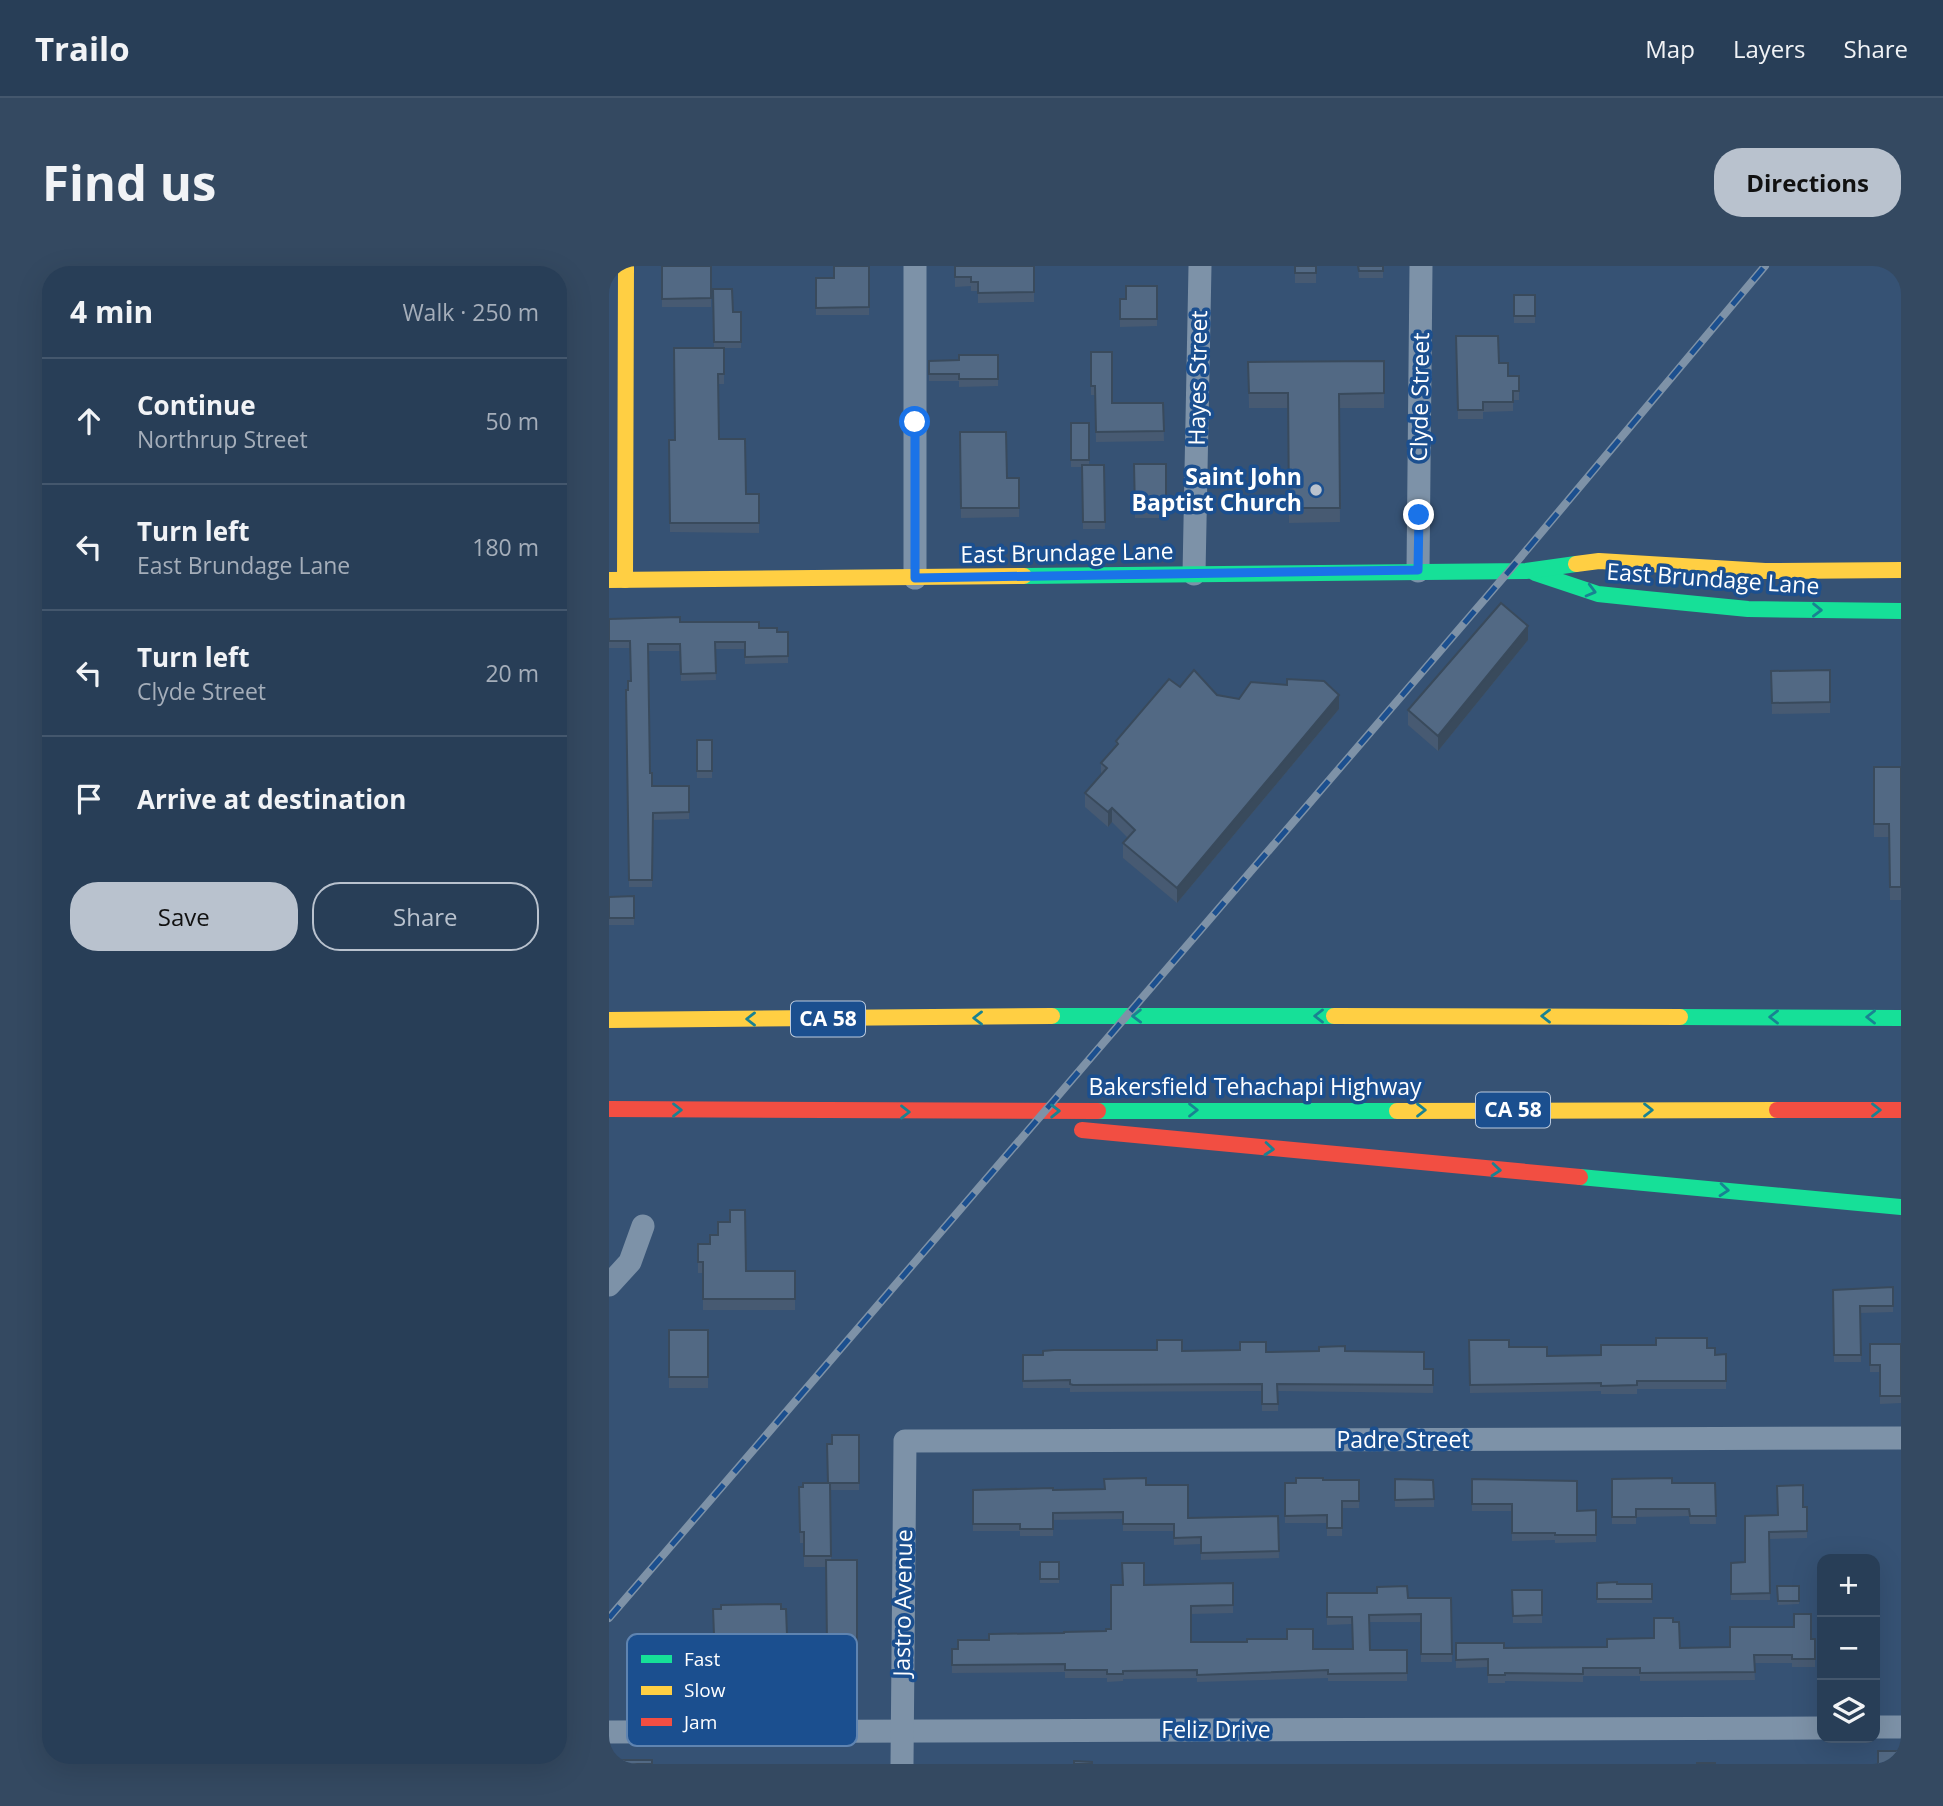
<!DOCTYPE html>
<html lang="en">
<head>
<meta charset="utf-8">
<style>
  body { margin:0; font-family:"Open Sans",sans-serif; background:#344961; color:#f1f3f6 }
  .controls { position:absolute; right:21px; bottom:21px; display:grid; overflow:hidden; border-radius:14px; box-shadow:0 7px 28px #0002 }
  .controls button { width:63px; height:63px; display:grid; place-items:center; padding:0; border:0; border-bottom:2px solid #44576d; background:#283e57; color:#f1f3f6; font:35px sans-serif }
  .stop { position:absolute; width:21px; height:21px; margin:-16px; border:5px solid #1a73e8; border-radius:50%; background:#fff }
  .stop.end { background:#1a73e8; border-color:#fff; box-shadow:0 2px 7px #0008 }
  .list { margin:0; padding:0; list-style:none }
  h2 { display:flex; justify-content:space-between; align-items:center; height:91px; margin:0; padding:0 28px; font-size:30px }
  h2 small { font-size:23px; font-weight:400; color:#a5aeba }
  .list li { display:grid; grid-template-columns:46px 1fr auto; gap:21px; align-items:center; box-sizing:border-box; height:126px; padding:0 28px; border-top:2px solid #44576d }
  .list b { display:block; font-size:26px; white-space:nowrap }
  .list p { margin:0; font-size:23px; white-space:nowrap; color:#a5aeba }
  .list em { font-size:23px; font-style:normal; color:#a5aeba }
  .actions { display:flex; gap:14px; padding:21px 28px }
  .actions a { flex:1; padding:16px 0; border:2px solid #b9c2ce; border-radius:28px; text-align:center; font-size:24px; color:#b9c2ce }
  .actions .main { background:#b9c2ce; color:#111 }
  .icon { flex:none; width:38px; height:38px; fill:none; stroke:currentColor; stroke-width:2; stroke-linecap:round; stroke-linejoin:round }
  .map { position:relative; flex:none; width:1292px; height:1498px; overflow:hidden; border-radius:28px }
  header { display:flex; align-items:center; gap:42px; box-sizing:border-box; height:98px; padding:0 35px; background:#283e57; border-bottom:2px solid #44576d }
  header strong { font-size:33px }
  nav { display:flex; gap:38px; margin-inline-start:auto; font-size:24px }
  .intro { display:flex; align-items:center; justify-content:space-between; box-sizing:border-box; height:168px; padding:0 42px }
  h1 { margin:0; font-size:49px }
  .button { padding:18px 32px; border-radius:28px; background:#b9c2ce; color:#111; font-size:24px; font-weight:700 }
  main { display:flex; gap:42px; padding:0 42px }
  aside { flex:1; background:#283e57; border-radius:28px; box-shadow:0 7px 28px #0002 }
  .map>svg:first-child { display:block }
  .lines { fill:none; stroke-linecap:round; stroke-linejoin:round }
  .street { stroke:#7d92a8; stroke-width:23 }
  .fast { stroke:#16e098; stroke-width:16 }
  .slow { stroke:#ffcf43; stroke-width:16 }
  .jam { stroke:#f24e42; stroke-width:16 }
  .rail-casing { stroke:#7e92a7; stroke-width:8 }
  .rail { stroke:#1b4f8f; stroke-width:5; stroke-dasharray:16; stroke-linecap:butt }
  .wall { fill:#475a72 }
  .shaded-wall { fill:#394a5c }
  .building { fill:#526984; stroke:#394a5c; stroke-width:2 }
  .oneway { stroke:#198292 }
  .route { stroke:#1a73e8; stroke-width:9 }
  .poi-dot { fill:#b9c2ce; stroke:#1b4f8f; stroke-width:2.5 }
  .labels { text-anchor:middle; stroke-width:7; stroke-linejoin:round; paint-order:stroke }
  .shield { fill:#1b4f8f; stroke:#bbcadd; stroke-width:2 }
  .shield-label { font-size:21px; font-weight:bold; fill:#fff }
  .street-label { font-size:23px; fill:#fff; stroke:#1b4f8f }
  .poi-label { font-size:23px; font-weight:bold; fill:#fff; stroke:#1b4f8f; text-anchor:end }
  .key { fill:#1b4f8f; stroke:#5f84b1; stroke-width:2 }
  .key-label { font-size:19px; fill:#fff }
</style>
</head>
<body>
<header>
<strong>Trailo</strong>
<nav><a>Map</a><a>Layers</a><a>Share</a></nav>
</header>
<div class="intro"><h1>Find us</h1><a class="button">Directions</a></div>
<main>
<aside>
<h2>4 min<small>Walk · 250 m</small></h2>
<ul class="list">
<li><svg class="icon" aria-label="ahead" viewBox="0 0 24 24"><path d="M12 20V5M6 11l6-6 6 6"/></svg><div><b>Continue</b><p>Northrup Street</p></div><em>50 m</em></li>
<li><svg class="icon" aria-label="left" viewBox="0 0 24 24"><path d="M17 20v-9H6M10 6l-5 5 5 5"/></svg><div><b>Turn left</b><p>East Brundage Lane</p></div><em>180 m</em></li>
<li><svg class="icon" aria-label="left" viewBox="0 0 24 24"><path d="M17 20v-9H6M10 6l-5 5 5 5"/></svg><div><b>Turn left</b><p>Clyde Street</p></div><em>20 m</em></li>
<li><svg class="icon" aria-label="arrive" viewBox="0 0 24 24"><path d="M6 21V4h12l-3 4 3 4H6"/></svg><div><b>Arrive at destination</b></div></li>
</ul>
<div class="actions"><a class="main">Save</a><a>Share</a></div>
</aside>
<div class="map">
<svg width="1292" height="1498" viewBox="0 0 1292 1498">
  <rect width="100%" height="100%" fill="#365274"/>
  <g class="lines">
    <g class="street">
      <polyline points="809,305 812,0"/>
      <polyline points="585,308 591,0"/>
      <polyline points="306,312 306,0"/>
      <polyline points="0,1019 21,996 34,960"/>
      <polyline points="1266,1461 1292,1461"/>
      <polyline points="0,1466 1213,1462"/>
      <polyline points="293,1498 296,1175 1292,1172"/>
    </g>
    <g class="fast">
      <polyline points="926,307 989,328 1037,333 1139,343 1292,345"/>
      <polyline points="415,310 917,305 967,298"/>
      <polyline points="443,750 725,750"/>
      <polyline points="1071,751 1292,752"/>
      <polyline points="489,845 788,845"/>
      <polyline points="971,911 1292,941"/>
    </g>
    <g class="slow">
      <polyline points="967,298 990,295 1156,305 1292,304"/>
      <polyline points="0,314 415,310"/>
      <polyline points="16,314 17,0"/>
      <polyline points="725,750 1071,751"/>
      <polyline points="0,754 443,750"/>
      <polyline points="788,845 1168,844"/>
    </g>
    <g class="jam">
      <polyline points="0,843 489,845"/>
      <polyline points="1168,844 1292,844"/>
      <polyline points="473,864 971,911"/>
    </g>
    <g class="rail-casing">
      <polyline id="rail" points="0,1352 900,305 1156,0"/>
    </g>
    <use href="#rail" class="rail"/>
  </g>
  <g class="wall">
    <rect x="53" y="0" width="49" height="41"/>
    <polygon points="260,0 260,49 207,49 207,12 225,12"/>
    <polygon points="346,0 425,0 425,36 369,37 369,25 362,25 362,20 346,21"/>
    <rect x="686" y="0" width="21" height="17"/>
    <polygon points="749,0 781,0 774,0 774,12 750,12"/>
    <polygon points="548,20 548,60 511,61 511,33 517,33"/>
    <polygon points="104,23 124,46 132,46 132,82 115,82 115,118 109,118 110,173 137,228 150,228 150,267 61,266 60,174 66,174 105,82"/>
    <polygon points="905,29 926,50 926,57 905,57"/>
    <polygon points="847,70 890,97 899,110 910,110 910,134 904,134 904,145 874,146 874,153 849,153"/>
    <polygon points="482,86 503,137 554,137 555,175 487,176 486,129 482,129"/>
    <polygon points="389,89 389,120 350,121 350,115 320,115 320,95 350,94"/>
    <polygon points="775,95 775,142 730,142 731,256 680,257 679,142 640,142 639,96"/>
    <polygon points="462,157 480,194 480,199 495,199 496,263 474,263 473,201 462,201"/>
    <polygon points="351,166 398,212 410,212 410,251 352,252"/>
    <polygon points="525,198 557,198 557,252 526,252"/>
    <polygon points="0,353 71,356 150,362 168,366 179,366 179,397 136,398 136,383 106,383 107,414 72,415 71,385 39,385 41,507 43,520 80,520 80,553 44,554 43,621 20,621 17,424 19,424 22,415 21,382 0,382"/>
    <polygon points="919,374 829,485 799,459 799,444"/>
    <polygon points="1221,404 1221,447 1163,448 1162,405"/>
    <polygon points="571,421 630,433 730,443 568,637 514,592 514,577 519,572 503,556 499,561 476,541 476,527 492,509 492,497 507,481 507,475"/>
    <rect x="88" y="474" width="15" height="38"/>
    <polygon points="1265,501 1292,501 1292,634 1281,634 1280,571 1265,571"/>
    <polygon points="25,630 25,659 0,659 0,631"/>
    <polygon points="89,978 137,1005 186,1005 186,1044 94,1044 94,1007 89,1007"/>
    <polygon points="1284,1021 1284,1046 1251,1047 1252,1096 1225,1096 1224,1024"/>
    <rect x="60" y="1064" width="39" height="58"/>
    <polygon points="860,1074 938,1090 992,1089 1098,1082 1106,1089 1117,1088 1117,1123 1028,1123 1028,1128 992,1128 992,1125 861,1127"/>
    <polygon points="1261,1078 1292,1078 1292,1137 1271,1138 1271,1106 1261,1106"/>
    <polygon points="573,1085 736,1085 815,1103 824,1103 824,1127 669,1125 669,1145 653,1145 653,1125 464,1126 461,1126 461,1122 414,1122 414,1089"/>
    <polygon points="250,1169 250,1224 222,1224 222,1294 248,1294 248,1418 175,1419 174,1380 109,1380 110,1419 36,1420 36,1383 105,1377 104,1343 177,1343 178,1379 217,1378 217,1301 195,1301 195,1277 191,1277 190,1221 219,1217 223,1178"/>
    <polygon points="786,1213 825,1233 825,1241 786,1241"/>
    <polygon points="863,1213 968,1245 987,1244 987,1276 946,1277 946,1274 903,1275 903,1245 863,1245"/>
    <polygon points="1003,1213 1063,1217 1106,1217 1107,1258 1081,1258 1080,1250 1027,1251 1027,1258 1003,1258"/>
    <polygon points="714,1214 750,1214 750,1242 733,1242 733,1270 718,1270 718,1257 676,1257 676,1217"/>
    <polygon points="537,1219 579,1252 669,1250 670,1292 592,1294 592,1278 565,1279 565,1265 514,1265 514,1253 444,1254 444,1270 411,1270 411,1265 364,1265 364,1224 495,1223"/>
    <polygon points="1194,1241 1198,1241 1198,1272 1160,1273 1161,1334 1122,1334 1122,1297 1136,1296 1168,1249"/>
    <rect x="431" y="1296" width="19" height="21"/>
    <polygon points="624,1317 624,1347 582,1348 582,1376 704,1383 744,1383 743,1358 718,1359 718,1327 799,1332 842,1332 843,1396 812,1396 812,1356 760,1356 761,1384 798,1384 798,1415 719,1415 719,1412 588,1416 588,1412 514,1413 514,1415 498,1416 498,1412 456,1412 456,1406 343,1407 343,1383 349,1383 380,1374 497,1365 502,1363 535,1319"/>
    <polygon points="988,1317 1008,1318 1043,1318 1043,1337 988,1337"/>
    <polygon points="1168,1320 1190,1320 1190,1338 1169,1339"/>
    <polygon points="903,1324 933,1349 933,1357 904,1357"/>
    <polygon points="1064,1356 1071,1382 1121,1381 1206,1373 1206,1401 1183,1401 1183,1397 1145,1397 1146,1414 1031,1415 1031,1410 974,1410 974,1416 896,1415 896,1417 879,1417 879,1401 847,1402 847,1377 895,1382 998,1381 1045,1372"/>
  </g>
  <g class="shaded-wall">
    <polygon points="919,360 919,374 829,485 829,470"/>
    <polygon points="730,429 730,443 568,637 568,622"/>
    <polygon points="503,542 503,556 499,561 499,546"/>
  </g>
  <g class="building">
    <polygon points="53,0 102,0 102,32 53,33"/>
    <polygon points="225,0 260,0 260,41 207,42 207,12 225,12"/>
    <polygon points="346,0 425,0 425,26 369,27 369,16 362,16 362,11 346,11"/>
    <rect x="686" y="0" width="21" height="7"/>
    <polygon points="749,0 774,0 774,5 750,5"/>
    <polygon points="517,20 548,20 548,53 511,53 511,33 517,33"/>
    <polygon points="104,23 123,23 124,46 132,46 132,76 105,76"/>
    <rect x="905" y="29" width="21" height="21"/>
    <polygon points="847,70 889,70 890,97 899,97 899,110 910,110 910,125 904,125 904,136 874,136 874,144 849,144"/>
    <polygon points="65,82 115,82 115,108 109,108 110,173 136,173 137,228 150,228 150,257 61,257 60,174 66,174"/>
    <polygon points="482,86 503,86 503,137 554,137 555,165 487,166 486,120 482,120"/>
    <polygon points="350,89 389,89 389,113 350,113 350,108 320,108 320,95 350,94"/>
    <polygon points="775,95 775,127 730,128 731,242 680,242 679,127 640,127 639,96"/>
    <rect x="462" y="157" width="18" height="37"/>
    <polygon points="351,166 397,166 398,212 410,212 410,242 352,242"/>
    <polygon points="525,198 557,198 557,245 526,245"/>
    <polygon points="473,199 495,199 496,256 474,256"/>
    <polygon points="892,337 919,360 829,470 799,444"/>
    <polygon points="71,351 71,356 150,356 150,362 168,362 168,366 179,366 179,390 136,391 136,376 106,376 107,407 72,408 71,378 39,378 41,507 43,507 43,520 80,520 80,546 44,547 43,614 20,614 17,424 19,424 19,415 22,415 21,375 0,375 0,353"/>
    <polygon points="585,404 608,429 630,433 642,416 678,419 678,413 715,415 730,429 568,622 514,577 526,564 503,542 499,546 476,527 498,502 492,497 509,478 507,475 560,413 571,421"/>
    <polygon points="1221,404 1221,436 1163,437 1162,405"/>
    <rect x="88" y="474" width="15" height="31"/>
    <polygon points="1265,501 1292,501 1292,621 1281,621 1280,558 1265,558"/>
    <polygon points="25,630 25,652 0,652 0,631"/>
    <polygon points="121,944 136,944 137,1005 186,1005 186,1033 94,1033 94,996 89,996 89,978 101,978 101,969 109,969 109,956 121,956"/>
    <polygon points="1284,1021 1284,1040 1251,1040 1252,1089 1225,1089 1224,1024"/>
    <rect x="60" y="1064" width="39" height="47"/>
    <polygon points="1047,1072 1098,1072 1098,1082 1106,1082 1106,1089 1117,1088 1117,1115 1028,1115 1028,1119 992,1120 992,1117 861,1119 860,1074 900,1074 900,1081 938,1081 938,1090 992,1089 992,1079 1047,1079"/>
    <polygon points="548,1074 573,1074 573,1085 631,1084 631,1076 657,1076 657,1086 710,1085 710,1081 736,1080 736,1085 815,1086 815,1103 824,1103 824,1119 668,1118 669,1138 653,1138 653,1118 464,1119 461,1118 461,1114 414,1115 414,1089 434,1089 434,1085 445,1084 548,1084"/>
    <polygon points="1261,1078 1292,1078 1292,1130 1271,1130 1271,1099 1261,1099"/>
    <polygon points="223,1169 250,1169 250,1217 219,1217 218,1178 223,1178"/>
    <polygon points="537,1212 537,1219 579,1219 579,1252 669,1250 670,1285 592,1287 592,1271 565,1272 565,1258 514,1258 514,1246 444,1247 444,1263 411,1263 411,1258 364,1258 364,1224 444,1222 444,1224 496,1223 495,1213"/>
    <polygon points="687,1212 714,1212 714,1214 750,1214 750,1235 733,1235 733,1262 718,1262 718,1249 676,1250 676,1217 687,1217"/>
    <polygon points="1063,1212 1063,1217 1106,1217 1107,1250 1081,1250 1080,1243 1027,1243 1027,1251 1003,1251 1003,1213"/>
    <polygon points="786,1213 824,1214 825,1233 786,1234"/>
    <polygon points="863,1213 968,1215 968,1245 987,1244 987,1269 946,1269 946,1267 903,1267 903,1238 863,1238"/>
    <polygon points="194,1217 221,1217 222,1290 195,1290 195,1266 191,1266 190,1221 194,1221"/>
    <polygon points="1194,1219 1194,1241 1198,1241 1198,1265 1160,1266 1161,1327 1122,1328 1122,1297 1136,1296 1136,1250 1169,1249 1168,1220"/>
    <polygon points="217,1294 248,1294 248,1407 175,1408 174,1379 218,1378"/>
    <rect x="431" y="1296" width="19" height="17"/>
    <polygon points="513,1297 535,1297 535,1319 624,1317 624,1339 582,1340 582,1376 638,1376 638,1373 678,1373 678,1363 704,1363 704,1383 744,1383 743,1351 718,1351 718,1327 768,1327 768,1321 798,1320 799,1332 842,1332 843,1388 812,1388 812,1348 760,1349 761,1384 798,1384 798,1407 719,1408 719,1404 588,1409 588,1404 514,1405 514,1408 498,1408 498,1404 456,1404 456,1398 343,1399 343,1383 349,1383 349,1374 380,1374 380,1368 455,1367 455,1366 497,1365 497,1363 502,1363 502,1319 514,1319"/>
    <polygon points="1008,1316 1008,1318 1043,1318 1043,1333 988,1333 988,1317"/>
    <polygon points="1168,1320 1190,1320 1190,1335 1169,1335"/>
    <polygon points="903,1324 933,1324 933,1349 904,1350"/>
    <polygon points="172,1338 172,1343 177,1343 178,1369 105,1369 104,1343 112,1343 112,1339"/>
    <polygon points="1185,1348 1202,1348 1202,1373 1206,1373 1206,1393 1183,1393 1183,1389 1145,1389 1146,1406 1031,1407 1031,1402 974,1402 974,1408 896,1407 896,1409 879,1409 879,1393 847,1394 847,1377 895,1377 895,1382 998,1381 998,1373 1045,1372 1045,1352 1064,1352 1064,1356 1070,1356 1071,1382 1121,1381 1121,1361 1185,1361"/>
    <rect x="1269" y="1485" width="23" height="13"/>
    <rect x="13" y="1494" width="30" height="4"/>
    <polygon points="465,1495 483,1496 483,1498 465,1498"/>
    <rect x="1088" y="1497" width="18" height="1"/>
  </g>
  <defs><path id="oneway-chevron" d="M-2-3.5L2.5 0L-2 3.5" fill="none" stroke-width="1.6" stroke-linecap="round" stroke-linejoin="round" transform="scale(1.75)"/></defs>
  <g class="oneway">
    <use href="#oneway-chevron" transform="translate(982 325) rotate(15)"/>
    <use href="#oneway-chevron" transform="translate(1208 344) rotate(1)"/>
    <use href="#oneway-chevron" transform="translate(528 750) rotate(179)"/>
    <use href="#oneway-chevron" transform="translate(710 750) rotate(-180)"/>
    <use href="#oneway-chevron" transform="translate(937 750) rotate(-180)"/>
    <use href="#oneway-chevron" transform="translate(1165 751) rotate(-180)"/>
    <use href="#oneway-chevron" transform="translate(1262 751) rotate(-180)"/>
    <use href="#oneway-chevron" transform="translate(369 752) rotate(180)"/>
    <use href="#oneway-chevron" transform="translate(142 753) rotate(180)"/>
    <use href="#oneway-chevron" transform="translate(68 844)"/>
    <use href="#oneway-chevron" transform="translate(584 844)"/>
    <use href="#oneway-chevron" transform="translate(812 844)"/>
    <use href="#oneway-chevron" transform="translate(1039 844)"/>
    <use href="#oneway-chevron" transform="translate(1267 844)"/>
    <use href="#oneway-chevron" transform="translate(446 845) rotate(-1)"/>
    <use href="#oneway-chevron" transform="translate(296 846)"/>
    <use href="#oneway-chevron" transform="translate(660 883) rotate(5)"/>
    <use href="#oneway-chevron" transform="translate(887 904) rotate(5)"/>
    <use href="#oneway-chevron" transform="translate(1115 924) rotate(5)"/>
  </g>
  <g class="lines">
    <polyline class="route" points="306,156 306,312 809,304 810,249"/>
  </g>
  <circle class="poi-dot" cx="707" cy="224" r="7"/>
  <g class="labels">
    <g class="shield">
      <rect x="182" y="735.5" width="74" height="35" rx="5"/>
      <rect x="867" y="826.5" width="74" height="35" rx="5"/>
    </g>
    <g class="shield-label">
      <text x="219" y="760">CA 58</text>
      <text x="904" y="851">CA 58</text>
    </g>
    <g class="street-label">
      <text transform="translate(589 112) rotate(-89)" y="8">Hayes Street</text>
      <text transform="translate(811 131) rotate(-89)" y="8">Clyde Street</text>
      <text transform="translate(458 287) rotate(-1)" y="8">East Brundage Lane</text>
      <text transform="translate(1104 313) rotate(4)" y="8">East Brundage Lane</text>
      <text x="646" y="829">Bakersfield Tehachapi Highway</text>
      <text x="794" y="1182">Padre Street</text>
      <text transform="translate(294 1337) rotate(-89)" y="8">Jastro Avenue</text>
      <text x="607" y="1472">Feliz Drive</text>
    </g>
    <g class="poi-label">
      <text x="693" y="219">Saint John<tspan x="693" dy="26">Baptist Church</tspan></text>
    </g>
  </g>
  <rect x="18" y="1368" width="230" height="112" rx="10" class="key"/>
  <rect x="32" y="1389" width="31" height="8" fill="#16e098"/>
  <rect x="32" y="1420" width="31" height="9" fill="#ffcf43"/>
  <rect x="32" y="1452" width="31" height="8" fill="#f24e42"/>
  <g class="key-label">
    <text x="75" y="1400">Fast</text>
    <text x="75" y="1431">Slow</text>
    <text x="75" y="1463">Jam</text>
  </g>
</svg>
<div class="controls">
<button>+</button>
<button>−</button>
<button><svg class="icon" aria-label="layers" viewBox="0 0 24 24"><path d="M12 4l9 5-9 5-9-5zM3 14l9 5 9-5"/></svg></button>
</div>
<div class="stop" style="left:306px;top:156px"></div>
<div class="stop end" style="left:810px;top:249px"></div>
</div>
</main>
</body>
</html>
